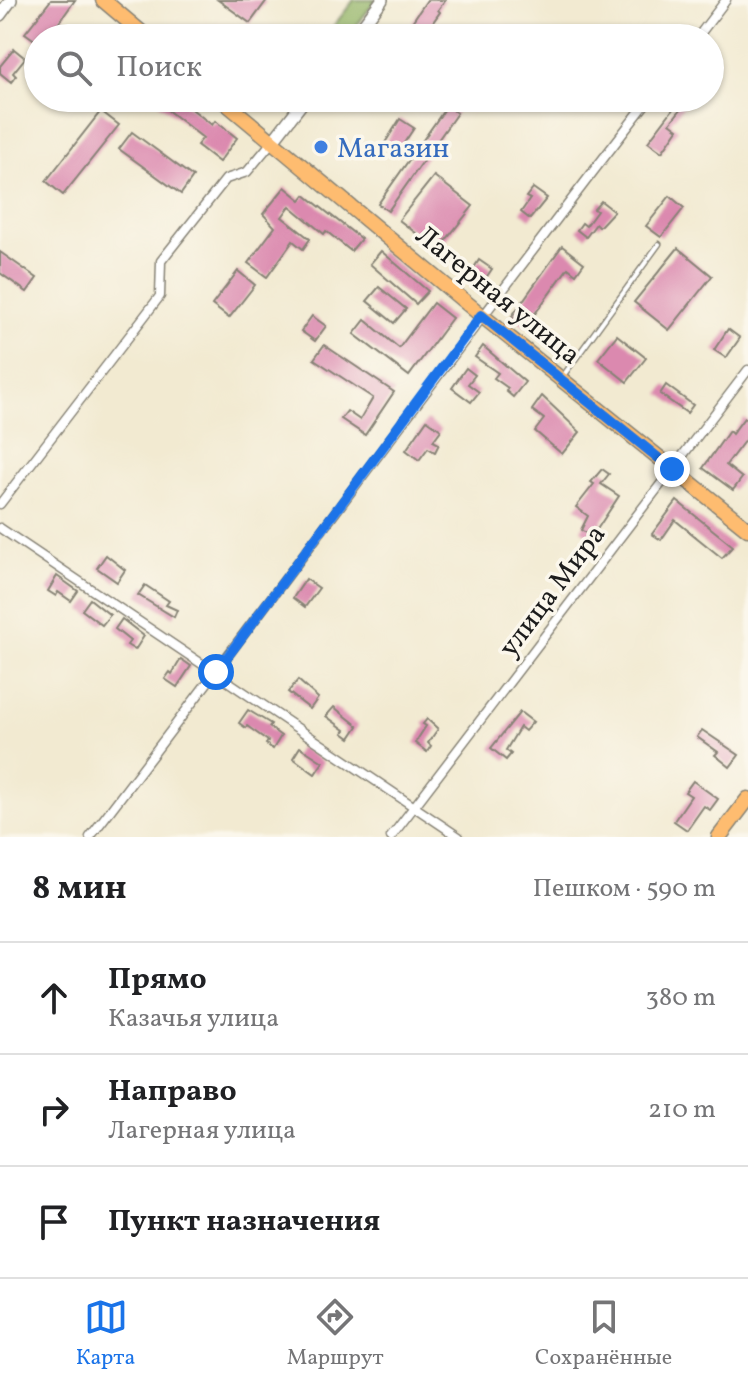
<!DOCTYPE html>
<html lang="ru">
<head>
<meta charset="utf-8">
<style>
  body { margin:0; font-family:Vollkorn,serif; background:#f6f6f6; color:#202124 }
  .stop { position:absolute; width:24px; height:24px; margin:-18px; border:6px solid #1a73e8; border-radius:50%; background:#fff }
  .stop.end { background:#1a73e8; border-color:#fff; box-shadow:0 2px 8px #0008 }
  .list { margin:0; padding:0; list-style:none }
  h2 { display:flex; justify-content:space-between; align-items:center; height:104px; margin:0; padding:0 32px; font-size:34px }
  h2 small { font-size:26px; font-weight:400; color:#757577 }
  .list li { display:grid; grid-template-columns:52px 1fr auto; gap:24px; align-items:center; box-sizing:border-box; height:112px; padding:0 32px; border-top:2px solid #e0e0e0 }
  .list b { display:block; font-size:30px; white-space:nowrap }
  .list p { margin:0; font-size:26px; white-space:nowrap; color:#757577 }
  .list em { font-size:26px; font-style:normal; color:#757577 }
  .icon { flex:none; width:44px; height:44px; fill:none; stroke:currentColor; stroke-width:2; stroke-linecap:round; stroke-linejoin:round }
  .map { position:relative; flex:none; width:748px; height:837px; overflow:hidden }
  .search { position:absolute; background:#fff; box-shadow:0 2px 6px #0004; left:24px; right:24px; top:24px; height:88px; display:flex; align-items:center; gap:20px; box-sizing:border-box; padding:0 28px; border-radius:44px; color:#757577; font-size:30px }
  .sheet { height:440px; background:#fff }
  nav { display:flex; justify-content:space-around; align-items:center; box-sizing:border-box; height:112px; border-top:2px solid #e0e0e0; background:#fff; font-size:22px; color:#757577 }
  nav a { display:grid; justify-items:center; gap:4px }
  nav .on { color:#1a73e8 }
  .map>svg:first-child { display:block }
  .forest { fill:#96b66a; stroke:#596943; stroke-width:2 }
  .building { fill:#db89af }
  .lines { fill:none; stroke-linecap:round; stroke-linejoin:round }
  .service-casing { stroke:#878376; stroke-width:7 }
  .minor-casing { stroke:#878376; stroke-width:11 }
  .tertiary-casing { stroke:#878376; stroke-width:14 }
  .primary-casing { stroke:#878376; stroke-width:17 }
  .service { stroke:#fff; stroke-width:4 }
  .minor { stroke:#fff; stroke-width:8 }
  .tertiary { stroke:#fff; stroke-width:11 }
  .primary { stroke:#febc70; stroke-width:14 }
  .route { stroke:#1a73e8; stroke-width:10 }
  .shop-dot { fill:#3f7fe0; stroke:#fbf7ec; stroke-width:3 }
  .labels { text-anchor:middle; stroke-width:7; stroke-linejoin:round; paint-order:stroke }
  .shop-label { font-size:28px; fill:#366cbe; stroke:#fbf7ec; text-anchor:start }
  .street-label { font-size:28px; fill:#1c1c1c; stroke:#fbf7ec }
</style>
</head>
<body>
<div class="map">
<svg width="748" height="837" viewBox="0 0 748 837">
  <rect width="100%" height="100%" fill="#fbf7ec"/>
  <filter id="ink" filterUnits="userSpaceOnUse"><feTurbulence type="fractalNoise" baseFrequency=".0125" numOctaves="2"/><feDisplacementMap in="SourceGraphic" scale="16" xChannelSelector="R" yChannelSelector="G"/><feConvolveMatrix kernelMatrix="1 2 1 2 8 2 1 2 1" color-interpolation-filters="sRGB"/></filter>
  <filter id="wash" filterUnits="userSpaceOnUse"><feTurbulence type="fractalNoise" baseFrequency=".006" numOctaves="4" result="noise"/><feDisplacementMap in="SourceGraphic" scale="32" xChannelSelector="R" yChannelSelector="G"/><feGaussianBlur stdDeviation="1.8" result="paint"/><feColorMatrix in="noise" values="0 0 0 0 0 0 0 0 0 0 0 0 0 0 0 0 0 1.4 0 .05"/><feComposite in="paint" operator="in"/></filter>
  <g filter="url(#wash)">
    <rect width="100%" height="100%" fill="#f2ead1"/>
    <polygon class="forest" points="354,0 376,0 347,38 324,38"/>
    <g id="blocks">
      <g class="building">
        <polygon points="51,0 75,0 53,31 48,27 36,41 25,33"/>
        <polygon points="218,0 267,0 250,23"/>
        <polygon points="427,0 445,0 438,10 440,12 426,32 412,22"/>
        <polygon points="14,49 25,58 13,73 16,76 11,82 0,73 0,66"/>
        <polygon points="152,98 178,98 212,125 215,121 237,138 219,162 197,145 203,138"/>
        <polygon points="680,100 685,104 670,123 678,129 662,152 648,142"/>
        <polygon points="447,106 457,113 388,211 378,204"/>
        <polygon points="101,111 119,125 63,195 46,181"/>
        <polygon points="400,119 414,128 396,155 383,146"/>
        <polygon points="132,132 193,177 181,194 119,149"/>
        <polygon points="434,176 473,206 438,250 399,220"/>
        <polygon points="285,187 301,200 305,195 361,239 351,251 326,231 324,234 290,206 282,217 310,239 303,249 293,241 267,277 248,263 275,227 263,214"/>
        <polygon points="533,188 547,198 530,219 521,212 530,199 526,197"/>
        <polygon points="670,196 684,208 661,237 646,226"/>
        <polygon points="601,201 614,211 599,227 596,224 586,237 577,230 582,223 586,226 597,211 594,209"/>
        <polygon points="562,246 584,263 576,274 568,268 526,326 512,316"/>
        <polygon points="678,248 712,276 669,330 634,302"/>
        <polygon points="381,251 428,291 416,304 370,264"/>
        <polygon points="0,252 37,278 27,292 0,273"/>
        <polygon points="479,260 492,269 478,289 466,280"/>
        <polygon points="238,271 255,285 229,318 212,305"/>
        <polygon points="379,287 406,309 394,323 367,301"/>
        <polygon points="433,303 452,318 409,376 354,334 365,320 399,348"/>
        <polygon points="312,316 326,326 315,341 301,331"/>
        <polygon points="728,329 740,338 726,358 714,350"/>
        <polygon points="617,335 646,358 627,382 598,359"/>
        <polygon points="324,345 394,392 365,435 341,419 347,411 360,420 373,398 314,359"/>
        <polygon points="483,346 525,382 513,397 506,391 508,388 494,378 498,373 475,357"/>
        <polygon points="466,368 475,375 468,384 479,392 471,402 452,388"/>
        <polygon points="666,385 693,405 687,413 660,394"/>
        <polygon points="542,396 580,432 562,454 535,431 544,419 532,410"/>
        <polygon points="744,418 748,421 748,436 726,465 742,478 733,490 703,468 729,431 732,434"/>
        <polygon points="427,420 441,430 433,441 439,444 435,452 428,448 419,460 406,450"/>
        <polygon points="602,469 609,474 601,484 619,496 592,537 581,530 588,516 576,507 594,484 591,482"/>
        <polygon points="677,501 733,546 722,558 675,520 661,540 652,534"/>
        <polygon points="106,555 125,570 117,582 97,568"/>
        <polygon points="57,576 78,591 71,601 58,592 56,596 48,591"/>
        <polygon points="306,579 319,588 305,607 293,598"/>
        <polygon points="145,585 169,601 166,605 177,610 174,617 138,595"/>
        <polygon points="90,599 110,615 102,625 82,610"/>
        <polygon points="122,619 144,636 135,650 127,645 130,641 115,629"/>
        <polygon points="181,659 191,666 177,687 165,679 170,672 172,674"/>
        <polygon points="298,680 318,698 310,709 288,692"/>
        <polygon points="334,707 358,726 350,738 343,733 345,730 326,716"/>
        <polygon points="248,710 271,724 269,727 281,736 273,749 266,744 268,741 247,726 246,728 239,723"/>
        <polygon points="520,712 533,722 525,731 520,727 506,750 511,754 506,760 491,748"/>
        <polygon points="427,719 438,729 428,743 431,746 427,752 415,743 426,726 423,724"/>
        <polygon points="702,730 739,755 730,767 715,755 718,752 697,737"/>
        <polygon points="300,747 323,762 315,774 293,758"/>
        <polygon points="693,781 718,799 710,810 704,806 687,830 674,821 691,796 685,792"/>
      </g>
    </g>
  </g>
  <g filter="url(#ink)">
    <use href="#blocks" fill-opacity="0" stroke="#878376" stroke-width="2"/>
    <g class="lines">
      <g class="service-casing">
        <polyline id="service" points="563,376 659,244"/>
      </g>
      <g class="minor-casing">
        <g id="minor">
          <polyline points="697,38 726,0"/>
          <polyline points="0,504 160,296 161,261 226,179 247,172 272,142"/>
          <polyline points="0,528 459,837"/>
          <path d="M90 837C278 592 460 342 650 98"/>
          <polyline points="391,837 748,370"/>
        </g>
      </g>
      <g class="tertiary-casing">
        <g id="tertiary">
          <polyline points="0,15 11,0"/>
          <polyline points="353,38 382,0"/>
          <polyline points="272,142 306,98"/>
        </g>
      </g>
      <g class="primary-casing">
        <g id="primary">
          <polyline points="103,0 148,38"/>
          <polyline points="220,98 481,315 748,529"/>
          <polyline points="719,837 748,799"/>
        </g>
      </g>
      <use href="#service" class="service"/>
      <use href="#minor" class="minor"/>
      <use href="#tertiary" class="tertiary"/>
      <use href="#primary" class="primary"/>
    </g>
  </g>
  <g class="lines" filter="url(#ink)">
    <polyline class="route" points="216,672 481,315 672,469"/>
  </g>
  <circle class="shop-dot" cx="321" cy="147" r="8"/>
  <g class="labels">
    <g class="shop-label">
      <text x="337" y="157">Магазин</text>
    </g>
    <g class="street-label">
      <text transform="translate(499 294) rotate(39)" y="10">Лагерная улица</text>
      <text transform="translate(551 590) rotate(-53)" y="10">улица Мира</text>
    </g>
  </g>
</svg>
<div class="stop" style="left:216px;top:672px"></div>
<div class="stop end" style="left:672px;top:469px"></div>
<div class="search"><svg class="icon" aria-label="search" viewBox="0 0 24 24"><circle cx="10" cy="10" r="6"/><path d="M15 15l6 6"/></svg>Поиск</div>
</div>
<section class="sheet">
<h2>8 мин<small>Пешком · 590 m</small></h2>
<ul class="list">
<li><svg class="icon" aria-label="ahead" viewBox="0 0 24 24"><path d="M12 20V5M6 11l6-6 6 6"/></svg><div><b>Прямо</b><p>Казачья улица</p></div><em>380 m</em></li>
<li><svg class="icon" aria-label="right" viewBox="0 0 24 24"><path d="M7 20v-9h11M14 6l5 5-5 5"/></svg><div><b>Направо</b><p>Лагерная улица</p></div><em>210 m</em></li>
<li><svg class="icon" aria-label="arrive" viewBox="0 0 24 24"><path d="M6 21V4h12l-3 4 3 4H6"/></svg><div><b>Пункт назначения</b></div></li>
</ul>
</section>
<nav>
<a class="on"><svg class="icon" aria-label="map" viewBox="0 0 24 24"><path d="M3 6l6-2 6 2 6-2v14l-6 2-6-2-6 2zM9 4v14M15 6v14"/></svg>Карта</a>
<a><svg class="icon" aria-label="directions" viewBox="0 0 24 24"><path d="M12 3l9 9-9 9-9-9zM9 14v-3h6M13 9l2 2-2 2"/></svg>Маршрут</a>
<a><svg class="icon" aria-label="saved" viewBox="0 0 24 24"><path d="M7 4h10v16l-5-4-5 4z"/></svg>Сохранённые</a>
</nav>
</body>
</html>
